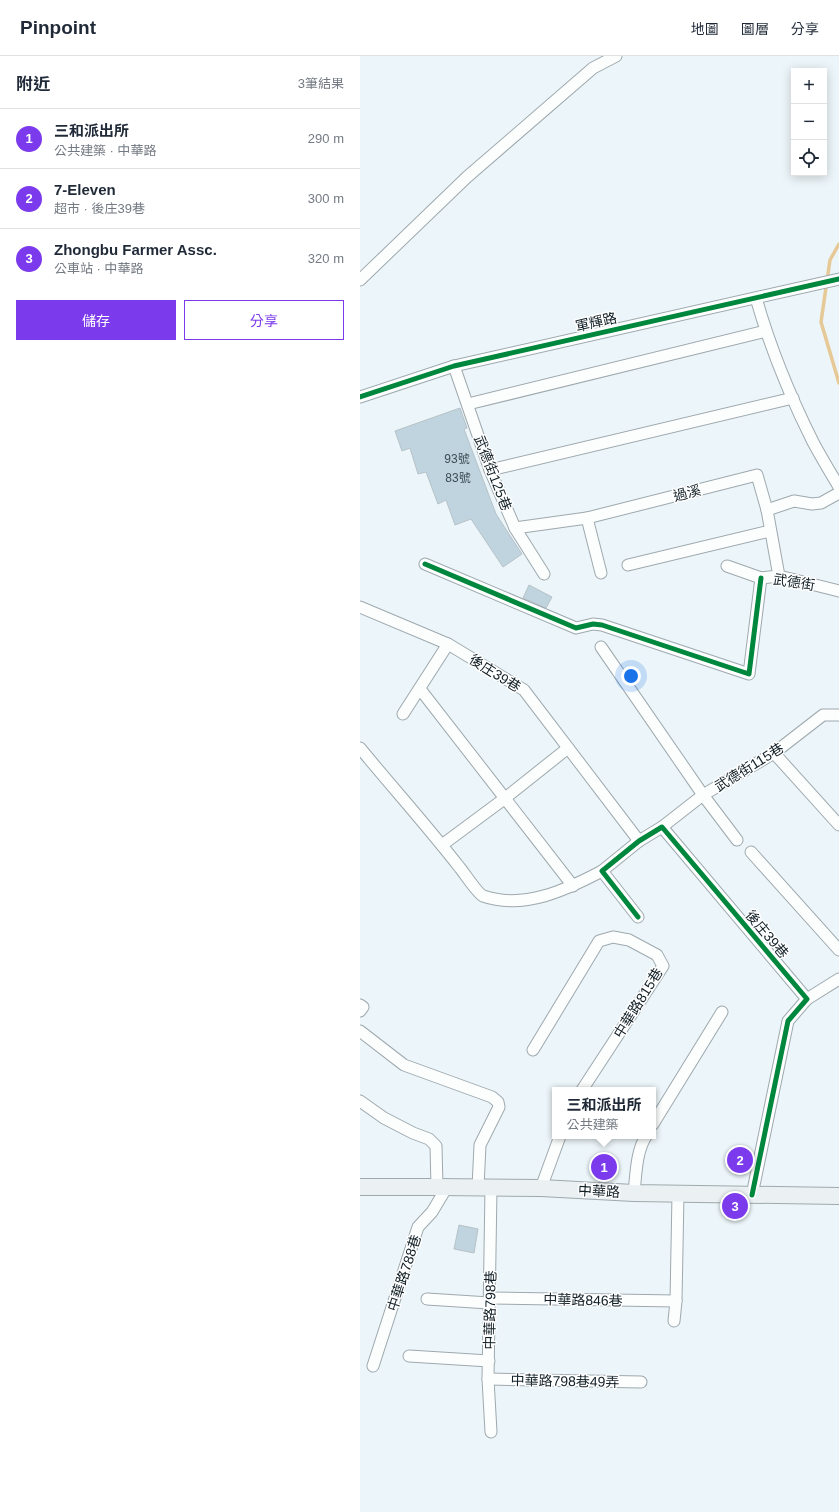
<!DOCTYPE html>
<html lang="zh-TW">
<head>
<meta charset="utf-8">
<style>
  body { margin:0; font-family:Helvetica,"Noto Sans TC",sans-serif; background:#f6f6f7; color:#1f2937 }
  .controls { position:absolute; right:12px; top:12px; display:grid; overflow:hidden; border-radius:0px; box-shadow:0 2px 10px #0003 }
  .controls button { width:36px; height:36px; display:grid; place-items:center; padding:0; border:0; border-bottom:1px solid #e0e1e3; background:#fff; color:#1f2937; font:20px sans-serif }
  .you { position:absolute; left:271px; top:620px; width:14px; height:14px; margin:-10px; border:3px solid #fff; border-radius:50%; background:#1a73e8; box-shadow:0 0 0 6px #1a73e833 }
  .badge { display:grid; place-items:center; width:26px; height:26px; border-radius:50%; background:#7c3aed; color:#fff; font-size:13px; font-weight:700 }
  .pin { position:absolute; translate:-50% -50%; border:2px solid #fff; box-shadow:0 1px 4px #0006 }
  .popup { position:absolute; left:192px; top:1031px; width:104px; height:52px; box-sizing:border-box; display:grid; place-content:center; border-radius:0px; background:#fff; filter:drop-shadow(0 1px 3px #0005); font-size:13px; white-space:nowrap; color:#747a83 }
  .popup b { font-size:15px; color:#1f2937 }
  .popup::after { content:''; position:absolute; left:50%; top:100%; margin-left:-8px; border:8px solid transparent; border-top-color:#fff }
  .list { margin:0; padding:0; list-style:none }
  h2 { display:flex; justify-content:space-between; align-items:center; height:52px; margin:0; padding:0 16px; font-size:17px }
  h2 small { font-size:13px; font-weight:400; color:#747a83 }
  .list li { display:grid; grid-template-columns:26px 1fr auto; gap:12px; align-items:center; box-sizing:border-box; height:60px; padding:0 16px; border-top:1px solid #e0e1e3 }
  .list b { display:block; font-size:15px; white-space:nowrap }
  .list p { margin:0; font-size:13px; white-space:nowrap; color:#747a83 }
  .list em { font-size:13px; font-style:normal; color:#747a83 }
  .actions { display:flex; gap:8px; padding:12px 16px }
  .actions a { flex:1; padding:9px 0; border:1px solid #7c3aed; border-radius:0px; text-align:center; font-size:14px; color:#7c3aed }
  .actions .main { background:#7c3aed; color:#fff }
  .icon { flex:none; width:22px; height:22px; fill:none; stroke:currentColor; stroke-width:2; stroke-linecap:round; stroke-linejoin:round }
  .map { position:relative; flex:none; width:479px; height:1456px; overflow:hidden }
  header { display:flex; align-items:center; gap:24px; box-sizing:border-box; height:56px; padding:0 20px; background:#fff; border-bottom:1px solid #e0e1e3 }
  header strong { font-size:19px }
  nav { display:flex; gap:22px; margin-inline-start:auto; font-size:14px }
  main { display:flex }
  aside { flex:1; background:#fff }
  .map>svg:first-child { display:block }
  .lines { fill:none; stroke-linecap:round; stroke-linejoin:round }
  .stream { stroke:#e6c996; stroke-width:3.5 }
  .building { fill:#bfd4df; stroke:#b7c2c7 }
  .street-casing { stroke:#9ea9ae; stroke-width:13 }
  .secondary-casing { stroke:#9ea9ae; stroke-width:18 }
  .street { stroke:#fcfefe; stroke-width:11 }
  .secondary { stroke:#ebf1f3; stroke-width:16 }
  .cycleway-casing { stroke:#fff; stroke-width:8 }
  .cycleway { stroke:#00873e; stroke-width:5 }
  .labels { text-anchor:middle; stroke-width:3; stroke-linejoin:round; paint-order:stroke }
  .number-label { font-size:12px; fill:#3c4c54 }
  .street-label { font-size:14px; fill:#111f26; stroke:#fff }
</style>
</head>
<body>
<header>
<strong>Pinpoint</strong>
<nav><a>地圖</a><a>圖層</a><a>分享</a></nav>
</header>
<main>
<aside>
<h2>附近<small>3筆結果</small></h2>
<ul class="list">
<li><span class="badge">1</span><div><b>三和派出所</b><p>公共建築 · 中華路</p></div><em>290 m</em></li>
<li><span class="badge">2</span><div><b>7-Eleven</b><p>超市 · 後庄39巷</p></div><em>300 m</em></li>
<li><span class="badge">3</span><div><b>Zhongbu Farmer Assc.</b><p>公車站 · 中華路</p></div><em>320 m</em></li>
</ul>
<div class="actions"><a class="main">儲存</a><a>分享</a></div>
</aside>
<div class="map">
<svg width="479" height="1456" viewBox="0 0 479 1456">
  <rect width="100%" height="100%" fill="#ecf5f9"/>
  <g class="lines">
    <polyline class="stream" points="479,188 470,204 461,266 479,327"/>
  </g>
  <g class="building">
    <polygon points="100,352 107,372 104,373 136,458 162,498 143,511 111,463 95,469 86,444 78,448 66,416 58,418 50,392 42,395 35,375"/>
    <polygon points="169,529 192,541 186,552 163,542"/>
    <polygon points="99,1169 118,1173 114,1197 94,1193"/>
  </g>
  <g class="lines">
    <g class="street-casing">
      <g id="street">
        <polyline points="0,224 107,121 233,12 256,0"/>
        <path d="M396 242C410 291 430 340 453 386 461 401 470 416 479 431"/>
        <polyline points="94,310 130,414 155,472 184,518"/>
        <polyline points="0,341 94,310 479,223"/>
        <polyline points="108,348 406,275"/>
        <polyline points="130,414 433,342"/>
        <polyline points="407,454 434,445 452,448 461,447 479,437"/>
        <polyline points="227,462 241,517"/>
        <polyline points="155,472 227,462 397,419 407,454 419,520"/>
        <polyline points="65,508 216,572 233,568 242,569 389,618 401,522"/>
        <polyline points="268,509 410,475"/>
        <polyline points="367,510 401,522 419,520 479,535"/>
        <polyline points="0,551 88,588 164,634 279,785"/>
        <polyline points="241,591 343,739 377,784"/>
        <polyline points="60,633 213,830"/>
        <polyline points="43,658 88,588"/>
        <path d="M0 692C33 732 68 771 100 812 105 818 117 837 123 840 164 854 206 834 242 815"/>
        <polyline points="414,697 479,769"/>
        <polyline points="302,771 343,739 414,697 463,659 479,659"/>
        <polyline points="82,789 144,743 208,692"/>
        <polyline points="391,796 479,894"/>
        <polyline points="278,861 242,815 279,785 302,771 447,943 428,965 392,1139"/>
        <polyline points="447,943 479,923"/>
        <polyline points="0,949 3,951 0,955"/>
        <polyline points="0,975 44,1009 132,1041 138,1046 139,1051 120,1089 118,1131"/>
        <polyline points="173,994 239,885 253,881 269,884 297,899 303,910 222,1034"/>
        <polyline points="0,1045 24,1062 53,1077 69,1083 76,1090 77,1131"/>
        <polyline points="293,1068 362,956"/>
        <polyline points="181,1132 200,1080"/>
        <path d="M274 1137C276 1119 276 1096 286 1080"/>
        <polyline points="130,1242 316,1245"/>
        <polyline points="67,1243 129,1247"/>
        <polyline points="314,1265 316,1245 318,1138"/>
        <polyline points="49,1300 129,1305"/>
        <polyline points="13,1310 58,1171 72,1156 87,1131"/>
        <polyline points="128,1323 281,1326"/>
        <polyline points="131,1376 128,1323 131,1132"/>
      </g>
    </g>
    <g class="secondary-casing">
      <polyline id="secondary" points="0,1131 77,1131 181,1132 274,1137 479,1140"/>
    </g>
    <use href="#street" class="street"/>
    <use href="#secondary" class="secondary"/>
    <g class="cycleway-casing">
      <g id="cycleway">
        <polyline points="0,341 94,310 479,223"/>
        <polyline points="65,508 216,572 233,568 242,569 389,618 401,522"/>
        <polyline points="278,861 242,815 279,785 302,771 447,943 428,965 392,1139"/>
      </g>
    </g>
    <use href="#cycleway" class="cycleway"/>
  </g>
  <g class="labels">
    <g class="number-label">
      <text x="97" y="407">93號</text>
      <text x="98" y="426">83號</text>
    </g>
    <g class="street-label">
      <text transform="translate(236 266) rotate(-13)" y="5">軍輝路</text>
      <text transform="translate(133 417) rotate(69)" y="5">武德街125巷</text>
      <text transform="translate(327 437) rotate(-14)" y="5">過溪</text>
      <text transform="translate(434 526) rotate(9)" y="5">武德街</text>
      <text transform="translate(135 617) rotate(32)" y="5">後庄39巷</text>
      <text transform="translate(389 711) rotate(-32)" y="5">武德街115巷</text>
      <text transform="translate(407 878) rotate(50)" y="5">後庄39巷</text>
      <text transform="translate(278 947) rotate(-58)" y="5">中華路815巷</text>
      <text transform="translate(239 1135) rotate(3)" y="5">中華路</text>
      <text transform="translate(44 1217) rotate(-72)" y="5">中華路788巷</text>
      <text transform="translate(223 1244) rotate(1)" y="5">中華路846巷</text>
      <text transform="translate(130 1254) rotate(-89)" y="5">中華路798巷</text>
      <text transform="translate(205 1325) rotate(1)" y="5">中華路798巷49弄</text>
    </g>
  </g>
</svg>
<div class="controls">
<button>+</button>
<button>−</button>
<button><svg class="icon" aria-label="locate" viewBox="0 0 24 24"><circle cx="12" cy="12" r="6"/><path d="M12 2v4M12 18v4M2 12h4M18 12h4"/></svg></button>
</div>
<div class="you"></div>
<div class="pin badge" style="left:244px;top:1111px">1</div>
<div class="popup"><b>三和派出所</b>公共建築</div>
<div class="pin badge" style="left:380px;top:1104px">2</div>
<div class="pin badge" style="left:375px;top:1150px">3</div>
</div>
</main>
</body>
</html>
